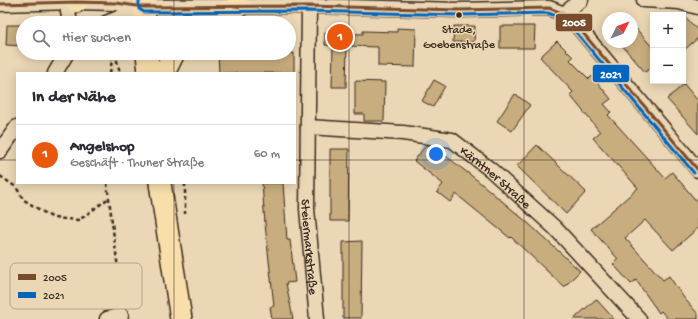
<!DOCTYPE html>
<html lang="de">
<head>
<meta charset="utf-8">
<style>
  body { margin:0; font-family:"Gochi Hand",sans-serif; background:#f7f7f7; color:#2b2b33 }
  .controls { position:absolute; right:12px; top:12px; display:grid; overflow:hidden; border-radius:0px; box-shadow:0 2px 10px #0003 }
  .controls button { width:36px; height:36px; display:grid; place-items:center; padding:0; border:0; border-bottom:1px solid #e1e1e2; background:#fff; color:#2b2b33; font:20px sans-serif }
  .compass { position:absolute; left:602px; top:12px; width:36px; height:36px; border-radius:50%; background:#fff; box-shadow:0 2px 10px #0003; rotate:48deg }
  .you { position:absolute; left:436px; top:154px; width:14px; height:14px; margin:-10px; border:3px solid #fff; border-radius:50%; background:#1a73e8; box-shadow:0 0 0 6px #1a73e833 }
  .badge { display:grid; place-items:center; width:26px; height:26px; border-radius:50%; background:#ea580c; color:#fff; font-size:13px; font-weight:700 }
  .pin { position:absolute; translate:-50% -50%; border:2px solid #fff; box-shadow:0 1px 4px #0006 }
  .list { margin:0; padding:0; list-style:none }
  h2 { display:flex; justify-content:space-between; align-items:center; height:52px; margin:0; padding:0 16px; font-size:17px }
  h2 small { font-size:13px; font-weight:400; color:#7c7c81 }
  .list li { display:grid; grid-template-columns:26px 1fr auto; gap:12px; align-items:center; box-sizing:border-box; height:60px; padding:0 16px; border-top:1px solid #e1e1e2 }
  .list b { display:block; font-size:15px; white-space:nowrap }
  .list p { margin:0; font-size:13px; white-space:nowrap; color:#7c7c81 }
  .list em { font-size:13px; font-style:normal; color:#7c7c81 }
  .icon { flex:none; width:22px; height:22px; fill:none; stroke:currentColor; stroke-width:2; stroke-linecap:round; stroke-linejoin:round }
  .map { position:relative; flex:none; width:698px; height:319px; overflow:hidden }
  .search { position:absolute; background:#fff; box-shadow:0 2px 10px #0003; left:16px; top:16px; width:280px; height:44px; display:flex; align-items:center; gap:10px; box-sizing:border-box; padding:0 14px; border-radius:22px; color:#7c7c81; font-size:15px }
  .panel { position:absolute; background:#fff; box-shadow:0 2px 10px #0003; left:16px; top:72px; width:280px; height:112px; border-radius:0px }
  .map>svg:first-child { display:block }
  .building { fill:#c8ad7e; stroke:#3b2a1e }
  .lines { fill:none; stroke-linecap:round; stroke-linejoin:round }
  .street-casing { stroke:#3b2a1e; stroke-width:17 }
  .primary-casing { stroke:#3b2a1e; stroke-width:24 }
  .path { stroke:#3b2a1e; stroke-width:2.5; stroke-dasharray:4 3; stroke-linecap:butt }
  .street { stroke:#ebd7b5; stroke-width:14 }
  .primary { stroke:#f8deab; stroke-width:21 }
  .bus-1-casing { stroke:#ebd7b5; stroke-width:6 }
  .bus-2-casing { stroke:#ebd7b5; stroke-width:6 }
  .bus-1 { stroke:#7a4b2a; stroke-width:3 }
  .bus-2 { stroke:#0065bd; stroke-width:3 }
  .grid { fill:none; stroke:#3b2a1e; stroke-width:1; stroke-opacity:0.55 }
  .bus-dot { fill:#3b2a1e; stroke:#ebd7b5; stroke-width:1.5 }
  .labels { text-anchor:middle; stroke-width:3; stroke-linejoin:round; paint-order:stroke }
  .bus-label { font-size:12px; fill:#3b2a1e; stroke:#ebd7b5 }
  .street-label { font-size:13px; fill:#3b2a1e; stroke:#ebd7b5 }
  .key { fill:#ebd7b5; stroke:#b6a388; stroke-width:1 }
  .key-label { font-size:11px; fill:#3b2a1e }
  .line-badge { stroke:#ebd7b5; stroke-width:1.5 }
  .badge-label { font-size:11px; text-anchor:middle; font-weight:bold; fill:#fff }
</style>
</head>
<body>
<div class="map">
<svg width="698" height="319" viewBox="0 0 698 319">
  <rect width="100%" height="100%" fill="#ebd7b5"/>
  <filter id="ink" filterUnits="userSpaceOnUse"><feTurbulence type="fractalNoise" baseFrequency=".025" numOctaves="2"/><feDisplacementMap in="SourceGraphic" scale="8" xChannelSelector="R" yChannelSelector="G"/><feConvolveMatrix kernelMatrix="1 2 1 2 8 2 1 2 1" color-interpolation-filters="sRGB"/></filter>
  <g filter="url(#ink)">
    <g class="building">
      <polygon points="683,14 698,31 698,38 683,51"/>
      <polygon points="632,24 653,48 653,66 645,72 619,42 632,42"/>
      <polygon points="7,25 23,25 23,46 6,45"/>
      <polygon points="454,26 475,26 474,42 453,42"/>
      <polygon points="500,26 535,26 534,48 500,48"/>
      <polygon points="397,28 416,29 415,67 378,66 378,47 347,46 346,87 332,87 333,46 325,45 325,33 363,34 363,31 397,32"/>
      <polygon points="557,41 573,57 570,60 589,79 592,76 611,99 604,104 611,112 608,115 665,178 672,172 698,203 698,228 673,250 645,220 625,238 663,280 669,276 684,298 698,314 698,319 668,319 661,311 659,313 636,280 631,284 613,264 618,259 591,229 638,188 593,138 600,132 570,95 573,92 540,57"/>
      <polygon points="218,53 294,53 294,73 219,73"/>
      <polygon points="434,80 445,86 433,107 422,101"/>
      <polygon points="355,81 385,82 384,121 364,121 364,114 355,114"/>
      <polygon points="684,84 698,101 698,134 667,99"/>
      <polygon points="515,94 530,105 512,131 497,121"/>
      <polygon points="426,145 433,146 477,180 528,223 580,271 564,287 511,237 510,238 456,194 450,202 437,192 443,184 414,161"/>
      <polygon points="537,145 586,192 566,214 517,166"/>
      <polygon points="330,149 349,149 348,221 330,221"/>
      <polygon points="262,183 283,183 287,240 290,240 295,282 286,283 293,319 272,319 270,307 274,306 265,224"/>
      <polygon points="362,241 361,318 343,318 343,242"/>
      <polygon points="596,299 614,319 574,319"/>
    </g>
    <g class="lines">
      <g class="street-casing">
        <g id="street">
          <polyline points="66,0 70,23"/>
          <polyline points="644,0 679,2 698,7"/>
          <polyline points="0,4 76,2 116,3 144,7 309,6 459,10 549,8 564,14 573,21 698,170"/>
          <path id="s1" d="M309 6 307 209 317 319"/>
          <polyline points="564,14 581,0"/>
          <polyline points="106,23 144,8"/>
          <polyline points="55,73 67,53"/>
          <path id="s2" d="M308 127 403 133 452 140 491 170 555 228 639 319"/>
          <polyline points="0,151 17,127"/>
          <polyline points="107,319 121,315"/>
        </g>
      </g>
      <g class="primary-casing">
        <g id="primary">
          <polyline points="144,0 145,23"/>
          <polyline points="76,2 79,0"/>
          <polyline points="203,23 239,6"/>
          <polyline points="147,53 149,73"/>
          <polyline points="164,73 174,53"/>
          <polyline points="160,183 181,319"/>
        </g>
      </g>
      <g class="path">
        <polyline points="115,53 120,73"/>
        <polyline points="81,56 93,53"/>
        <polyline points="110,73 113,53"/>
        <polyline points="0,176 16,187 24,200 53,218 79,220 109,198"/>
        <polyline points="107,183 122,300"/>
        <polyline points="185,183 185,214"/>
      </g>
      <use href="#street" class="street"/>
      <use href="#primary" class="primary"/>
      <g class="bus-1-casing">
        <polyline id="bus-1" points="0,4 76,2 116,3 144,7 309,6 459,10 549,8 564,14 573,21 698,170"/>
      </g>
      <g class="bus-2-casing">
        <polyline id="bus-2" points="139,0 139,9 144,12 309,11 459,15 548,13 561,18 570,25 694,173"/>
      </g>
      <use href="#bus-1" class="bus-1"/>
      <use href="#bus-2" class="bus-2"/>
    </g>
  </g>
  <path class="grid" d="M174 0V23M349 0V319M524 0V319M174 53V73M0 160H17M295 160H698M174 183V319"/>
  <circle class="bus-dot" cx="459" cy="15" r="3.5"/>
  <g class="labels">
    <g class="bus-label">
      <text x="459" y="33">Stade,<tspan x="459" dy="15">Goebenstraße</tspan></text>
    </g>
    <g class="street-label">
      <text dy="5" stroke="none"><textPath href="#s2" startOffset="202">Kärntner Straße</textPath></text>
      <text dy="5" stroke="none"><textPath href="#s1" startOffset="241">Steiermarkstraße</textPath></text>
    </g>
  </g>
  <rect x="10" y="263" width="132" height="46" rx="6" class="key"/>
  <rect x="18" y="274" width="18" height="6" fill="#7a4b2a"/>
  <rect x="18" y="292" width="18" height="6" fill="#0065bd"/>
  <g class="key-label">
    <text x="43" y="281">2005</text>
    <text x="43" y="299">2021</text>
  </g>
  <g class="line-badge">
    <rect x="555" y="13" width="38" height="19" rx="4" fill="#7a4b2a"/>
    <rect x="592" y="64" width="38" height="19" rx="4" fill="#0065bd"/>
  </g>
  <g class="badge-label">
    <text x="574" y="26">2005</text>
    <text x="611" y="78">2021</text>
  </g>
</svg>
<div class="controls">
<button>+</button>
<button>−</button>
</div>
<svg class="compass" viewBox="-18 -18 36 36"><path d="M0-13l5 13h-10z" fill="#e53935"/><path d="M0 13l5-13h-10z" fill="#7c7c81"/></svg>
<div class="you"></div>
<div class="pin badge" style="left:340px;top:37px">1</div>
<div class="search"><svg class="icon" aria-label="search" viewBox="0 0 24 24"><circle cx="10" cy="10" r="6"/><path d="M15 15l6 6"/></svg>Hier suchen</div>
<section class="panel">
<h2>In der Nähe<small></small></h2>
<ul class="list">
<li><span class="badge">1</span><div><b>Angelshop</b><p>Geschäft · Thuner Straße</p></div><em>60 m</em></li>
</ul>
</section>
</div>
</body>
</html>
